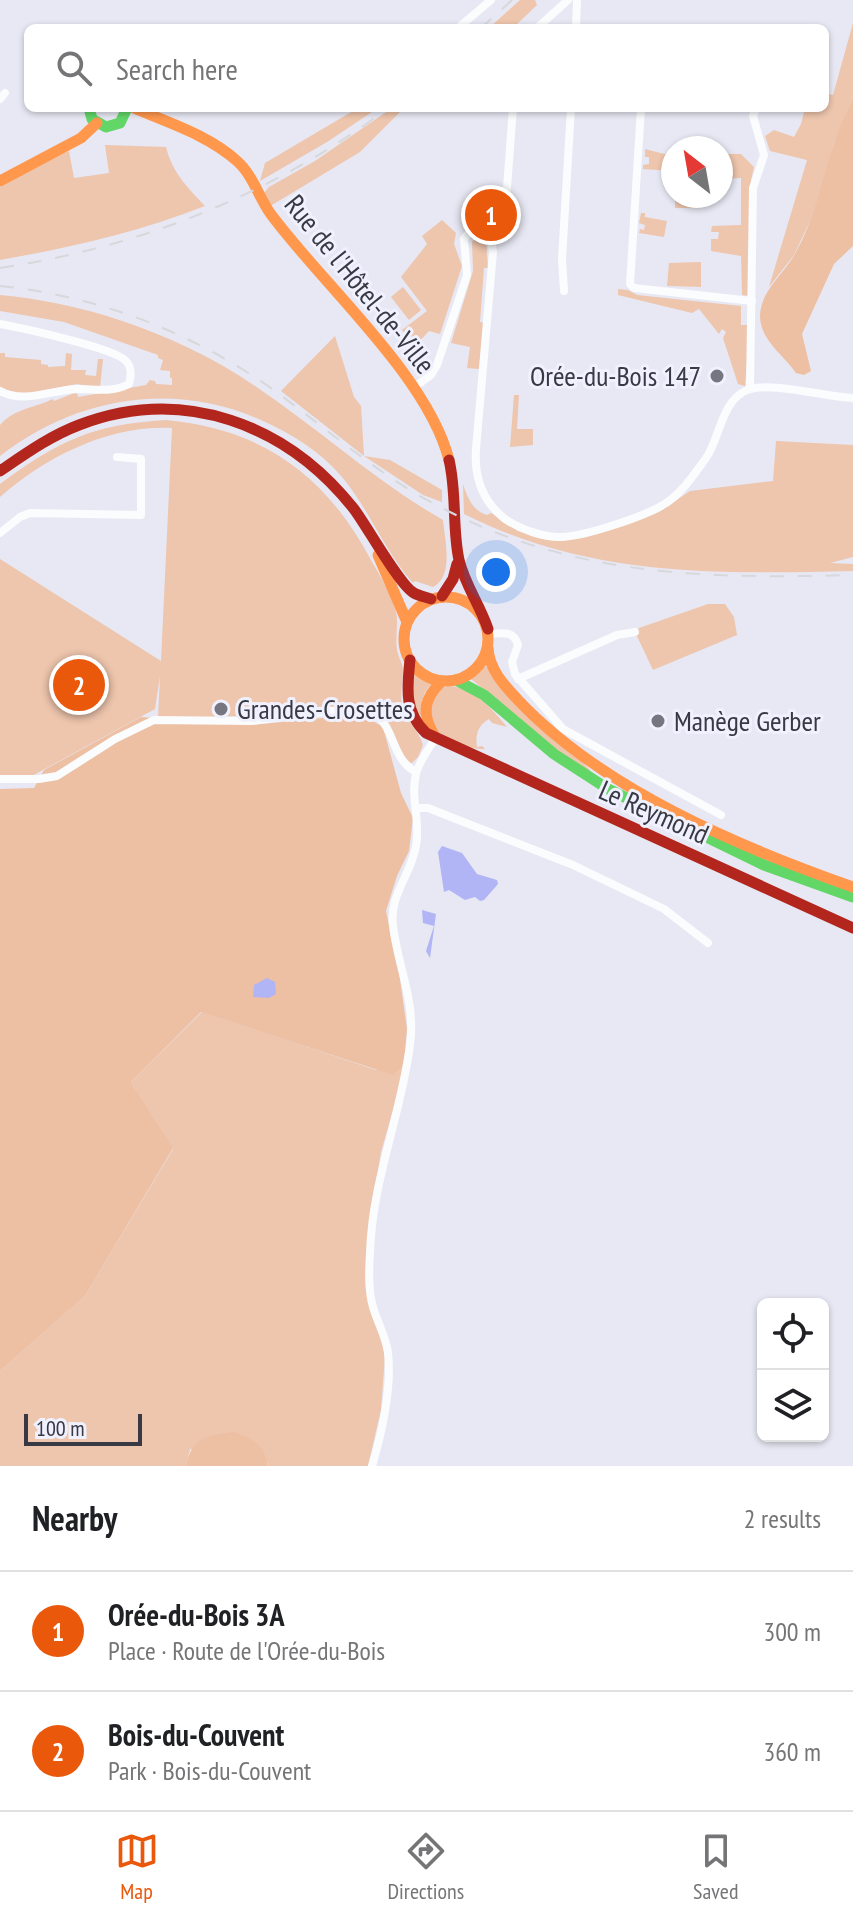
<!DOCTYPE html>
<html lang="en">
<head>
<meta charset="utf-8">
<style>
  body { margin:0; font-family:"PT Sans Narrow",sans-serif; background:#f6f6f6; color:#202124 }
  .controls { position:absolute; right:24px; bottom:24px; display:grid; overflow:hidden; border-radius:12px; box-shadow:0 2px 6px #0004 }
  .controls button { width:72px; height:72px; display:grid; place-items:center; padding:0; border:0; border-bottom:2px solid #e0e0e0; background:#fff; color:#202124; font:40px sans-serif }
  .compass { position:absolute; left:661px; top:136px; width:72px; height:72px; border-radius:50%; background:#fff; box-shadow:0 2px 6px #0004; rotate:329deg }
  .scale { position:absolute; left:24px; bottom:20px; width:118px; box-sizing:border-box; padding-left:8px; border:4px solid #383942; border-top:0; font-size:22px; line-height:28px; white-space:nowrap; color:#383942; -webkit-text-stroke:6px #f0f1ff; paint-order:stroke }
  .you { position:absolute; left:496px; top:572px; width:28px; height:28px; margin:-20px; border:6px solid #fff; border-radius:50%; background:#1a73e8; box-shadow:0 0 0 12px #1a73e833 }
  .badge { display:grid; place-items:center; width:52px; height:52px; border-radius:50%; background:#ea580c; color:#fff; font-size:26px; font-weight:700 }
  .pin { position:absolute; translate:-50% -50%; border:4px solid #fff; box-shadow:0 2px 8px #0006 }
  .list { margin:0; padding:0; list-style:none }
  h2 { display:flex; justify-content:space-between; align-items:center; height:104px; margin:0; padding:0 32px; font-size:34px }
  h2 small { font-size:26px; font-weight:400; color:#757577 }
  .list li { display:grid; grid-template-columns:52px 1fr auto; gap:24px; align-items:center; box-sizing:border-box; height:120px; padding:0 32px; border-top:2px solid #e0e0e0 }
  .list b { display:block; font-size:30px; white-space:nowrap }
  .list p { margin:0; font-size:26px; white-space:nowrap; color:#757577 }
  .list em { font-size:26px; font-style:normal; color:#757577 }
  .icon { flex:none; width:44px; height:44px; fill:none; stroke:currentColor; stroke-width:2; stroke-linecap:round; stroke-linejoin:round }
  .map { position:relative; flex:none; width:853px; height:1466px; overflow:hidden }
  .search { position:absolute; background:#fff; box-shadow:0 2px 6px #0004; left:24px; right:24px; top:24px; height:88px; display:flex; align-items:center; gap:20px; box-sizing:border-box; padding:0 28px; border-radius:12px; color:#757577; font-size:30px }
  .sheet { height:344px; background:#fff }
  nav { display:flex; justify-content:space-around; align-items:center; box-sizing:border-box; height:112px; border-top:2px solid #e0e0e0; background:#fff; font-size:22px; color:#757577 }
  nav a { display:grid; justify-items:center; gap:4px }
  nav .on { color:#ea580c }
  .map>svg:first-child { display:block }
  .green { fill:#eec5ad }
  .forest { fill:#edc0a3 }
  .water { fill:#b1b5f5 }
  .lines { fill:none; stroke-linecap:round; stroke-linejoin:round }
  .street { stroke:#fbfcfd; stroke-width:8 }
  .fast { stroke:#63d668; stroke-width:11 }
  .slow { stroke:#ff974d; stroke-width:11 }
  .jam { stroke:#b3261e; stroke-width:11 }
  .rail { stroke:#d7d8db; stroke-width:2; stroke-dasharray:14 14; stroke-linecap:butt }
  .poi-dot { fill:#757680; stroke:#f0f1ff; stroke-width:3 }
  .labels { text-anchor:middle; stroke-width:6; stroke-linejoin:round; paint-order:stroke }
  .street-label { font-size:28px; fill:#383942; stroke:#f0f1ff }
  .poi-label { font-size:28px; fill:#383942; stroke:#f0f1ff; text-anchor:start }
</style>
</head>
<body>
<div class="map">
<svg width="853" height="1466" viewBox="0 0 853 1466">
  <rect width="100%" height="100%" fill="#e7e8f3"/>
  <g class="green">
    <polygon points="520,0 535,0 537,5 513,28 489,28"/>
    <polygon points="853,23 853,97 834,142 825,180 810,221 794,255 769,287 807,160 770,151 765,136 774,130 794,137 801,124 805,108 825,108 825,93 833,95"/>
    <polygon points="358,108 378,108 327,142 260,181 265,163"/>
    <polygon points="392,108 404,108 360,152 272,205 267,201 264,193 269,187 315,161"/>
    <path d="M105 145 166 147C172 172 187 187 205 206 137 233 72 247 0 260V187L40 163 69 151 74 178 109 173Z"/>
    <polygon points="645,149 672,156 672,171 643,169 643,165 649,164 649,157 645,157"/>
    <polygon points="721,154 741,154 754,167 751,180 750,296 742,295 741,256 711,251 711,239 718,239 719,232 711,232 712,226 741,225 741,178 721,179"/>
    <rect x="675" y="196" width="24" height="12"/>
    <polygon points="641,213 645,213 645,217 667,221 664,237 639,233 640,229 644,230 645,225 639,223"/>
    <polygon points="442,220 456,233 454,244 462,266 440,334 429,331 415,346 402,330 427,311 401,277 427,244 422,236"/>
    <polygon points="476,237 484,237 486,240 488,268 484,268 480,322 485,323 479,369 467,368 470,347 451,343 473,271 472,242"/>
    <polygon points="701,262 701,287 667,286 669,263"/>
    <polygon points="403,287 421,310 409,320 391,297"/>
    <polygon points="618,289 628,290 637,295 741,306 741,325 750,325 745,386 738,384 723,338 726,332 722,329 719,334 699,309 692,313 618,295"/>
    <path d="M0 295C78 302 157 328 225 367 301 412 367 477 443 520 445 541 454 576 433 587L415 581 413 583C385 552 369 509 342 477 321 452 292 434 263 421 174 380 76 397 0 456V425C15 408 35 408 53 399L54 401 77 392 78 397 146 385 150 380 155 381 156 384 172 385V378H170V371L160 370 163 360 158 358V355L64 322 0 311Z"/>
    <polygon points="335,336 354,397 361,406 364,456 390,460 442,490 442,502 423,495 364,456 281,391"/>
    <polygon points="0,353 5,353 5,357 41,360 41,364 48,365 48,367 65,366 66,353 72,354 71,370 86,370 85,375 96,376 98,359 103,359 100,388 77,384 18,395 0,388"/>
    <polygon points="514,395 519,395 517,429 533,429 533,445 510,447"/>
    <path d="M166 420C263 429 327 476 372 562 381 577 391 594 396 612 399 625 394 640 398 654 400 661 403 664 403 671 403 684 399 695 403 708 407 722 419 731 423 745L418 757 412 763 405 761 385 716 366 705 249 716 158 718 160 676 155 709 30 777 0 776V559L161 661 172 428C109 425 47 456 0 497V484C58 441 93 424 166 420Z"/>
    <path d="M776 441 853 445V557L830 563 853 564V571C714 574 590 577 464 514L463 484C467 497 473 511 487 515L491 513 518 531 562 541 623 525 659 512 690 491 773 481Z"/>
    <polygon points="708,604 725,604 734,617 737,635 653,670 635,632 639,628"/>
    <polygon points="484,664 590,770 589,772 548,744 470,678"/>
    <path d="M413 671 433 683C418 695 424 707 419 723L409 692Z"/>
    <path d="M448 686C473 686 492 709 507 727L492 723 489 719C478 725 475 735 477 747L482 746 485 749C469 749 445 742 435 728 430 722 429 710 427 702L442 688Z"/>
    <polygon points="202,1012 376,1070 404,1064 401,1083 381,1152 368,1233 369,1305 380,1331 385,1356 381,1410 368,1466 268,1466 268,1463 190,1449 186,1466 0,1466 0,1371 85,1296 173,1149 131,1082"/>
  </g>
  <g class="forest">
    <path d="M853 97V246L834 264 802 334 811 371 804 375 796 373C784 355 761 341 760 317 760 291 783 275 795 254 815 218 822 181 834 143 839 127 847 112 853 97Z"/>
    <polygon points="361,714 383,727 401,793 413,818 409,851 397,876 386,911 398,965 407,1029 404,1064 393,1075 201,1012 131,1082 173,1148 85,1296 0,1371 0,789 34,788 44,770 141,717 252,725"/>
    <path d="M233 1432C253 1438 264 1445 268 1466H186C192 1437 206 1436 233 1432Z"/>
  </g>
  <g class="water">
    <polygon points="442,846 462,853 477,874 497,880 498,884 484,900 480,901 475,897 465,900 449,890 444,892 438,852"/>
    <polygon points="422,910 436,914 430,958 426,951 434,926 423,923"/>
    <polygon points="267,978 275,982 276,994 269,998 253,997 254,985"/>
  </g>
  <g class="lines">
    <g class="street">
      <polyline points="458,28 491,0"/>
      <polyline points="537,28 568,0"/>
      <polyline points="576,28 577,0"/>
      <polyline points="0,99 5,93"/>
      <polyline points="641,108 630,284 634,288 752,301"/>
      <polyline points="490,235 500,224 505,214 513,108"/>
      <polyline points="564,291 562,259 571,108"/>
      <path d="M0 324C21 328 115 348 126 361 132 367 131 377 129 384 111 393 96 389 77 389 52 390 24 404 0 391"/>
      <path d="M413 388 431 375 437 365 467 275 464 239C470 229 481 227 490 235L493 252 476 449C474 477 482 501 505 519 520 529 544 538 562 537 585 536 647 516 666 503 682 493 695 473 706 458 720 438 721 403 745 391 767 380 825 397 853 398"/>
      <polyline points="750,389 753,188 764,155 753,116 756,108"/>
      <polyline points="0,533 20,517 30,513 141,515 141,459 117,457"/>
      <path d="M489 634C502 633 514 630 518 645L512 662 515 674 563 729 721 815"/>
      <polyline points="518,679 617,635 635,632"/>
      <path d="M0 779H39L57 776 115 739 154 720 251 721 354 708C399 710 385 756 416 772"/>
      <polyline points="416,808 428,808 573,865 664,909 708,943"/>
      <path d="M372 1466C382 1432 392 1388 388 1353 386 1336 377 1322 373 1307 368 1290 369 1270 370 1253 372 1181 401 1115 410 1045 416 1001 398 968 393 926 389 895 411 875 416 846 421 822 410 798 416 774 419 761 429 749 436 737"/>
    </g>
    <g class="fast">
      <polyline points="89,108 92,119 106,127 120,123 127,108"/>
      <polyline points="456,680 484,695 554,754 608,789 764,865 853,897"/>
    </g>
    <g class="slow">
      <path d="M134 108C169 123 208 135 237 161 252 174 259 197 270 213 322 284 428 376 449 460"/>
      <polyline points="0,181 81,138 97,123"/>
      <polyline points="378,555 407,622"/>
      <circle cx="446" cy="639" r="42"/>
      <path d="M488 648C489 669 504 685 518 700 602 789 739 847 853 887"/>
      <path d="M434 735C421 713 424 698 442 681"/>
    </g>
    <g class="jam">
      <path d="M449 460C457 493 452 528 459 560 465 585 480 605 488 629"/>
      <path d="M0 471C25 454 50 436 79 425 183 385 287 424 354 509 367 526 400 586 414 593 419 596 426 597 431 599"/>
      <polyline points="442,596 453,579 457,564"/>
      <path d="M410 660C407 688 404 712 426 733L853 928"/>
    </g>
    <g class="rail">
      <polyline points="481,28 512,0"/>
      <path d="M0 268C141 247 274 194 388 108"/>
      <path d="M0 286C99 296 194 333 275 391 331 432 382 478 444 509 576 577 709 579 853 575"/>
    </g>
  </g>
  <g class="poi-dot">
    <circle cx="717" cy="376" r="8"/>
    <circle cx="221" cy="709" r="8"/>
    <circle cx="658" cy="721" r="8"/>
  </g>
  <g class="labels">
    <g class="street-label">
      <text transform="translate(360 284) rotate(51)" y="10">Rue de l'Hôtel-de-Ville</text>
      <text transform="translate(654 812) rotate(24)" y="10">Le Reymond</text>
    </g>
    <g class="poi-label">
      <text x="701" y="386" text-anchor="end">Orée-du-Bois 147</text>
      <text x="237" y="719">Grandes-Crosettes</text>
      <text x="674" y="731">Manège Gerber</text>
    </g>
  </g>
</svg>
<div class="controls">
<button><svg class="icon" aria-label="locate" viewBox="0 0 24 24"><circle cx="12" cy="12" r="6"/><path d="M12 2v4M12 18v4M2 12h4M18 12h4"/></svg></button>
<button><svg class="icon" aria-label="layers" viewBox="0 0 24 24"><path d="M12 4l9 5-9 5-9-5zM3 14l9 5 9-5"/></svg></button>
</div>
<svg class="compass" viewBox="-18 -18 36 36"><path d="M0-13l5 13h-10z" fill="#e53935"/><path d="M0 13l5-13h-10z" fill="#757577"/></svg>
<div class="scale">100 m</div>
<div class="you"></div>
<div class="pin badge" style="left:491px;top:215px">1</div>
<div class="pin badge" style="left:79px;top:685px">2</div>
<div class="search"><svg class="icon" aria-label="search" viewBox="0 0 24 24"><circle cx="10" cy="10" r="6"/><path d="M15 15l6 6"/></svg>Search here</div>
</div>
<section class="sheet">
<h2>Nearby<small>2 results</small></h2>
<ul class="list">
<li><span class="badge">1</span><div><b>Orée-du-Bois 3A</b><p>Place · Route de l'Orée-du-Bois</p></div><em>300 m</em></li>
<li><span class="badge">2</span><div><b>Bois-du-Couvent</b><p>Park · Bois-du-Couvent</p></div><em>360 m</em></li>
</ul>
</section>
<nav>
<a class="on"><svg class="icon" aria-label="map" viewBox="0 0 24 24"><path d="M3 6l6-2 6 2 6-2v14l-6 2-6-2-6 2zM9 4v14M15 6v14"/></svg>Map</a>
<a><svg class="icon" aria-label="directions" viewBox="0 0 24 24"><path d="M12 3l9 9-9 9-9-9zM9 14v-3h6M13 9l2 2-2 2"/></svg>Directions</a>
<a><svg class="icon" aria-label="saved" viewBox="0 0 24 24"><path d="M7 4h10v16l-5-4-5 4z"/></svg>Saved</a>
</nav>
</body>
</html>
